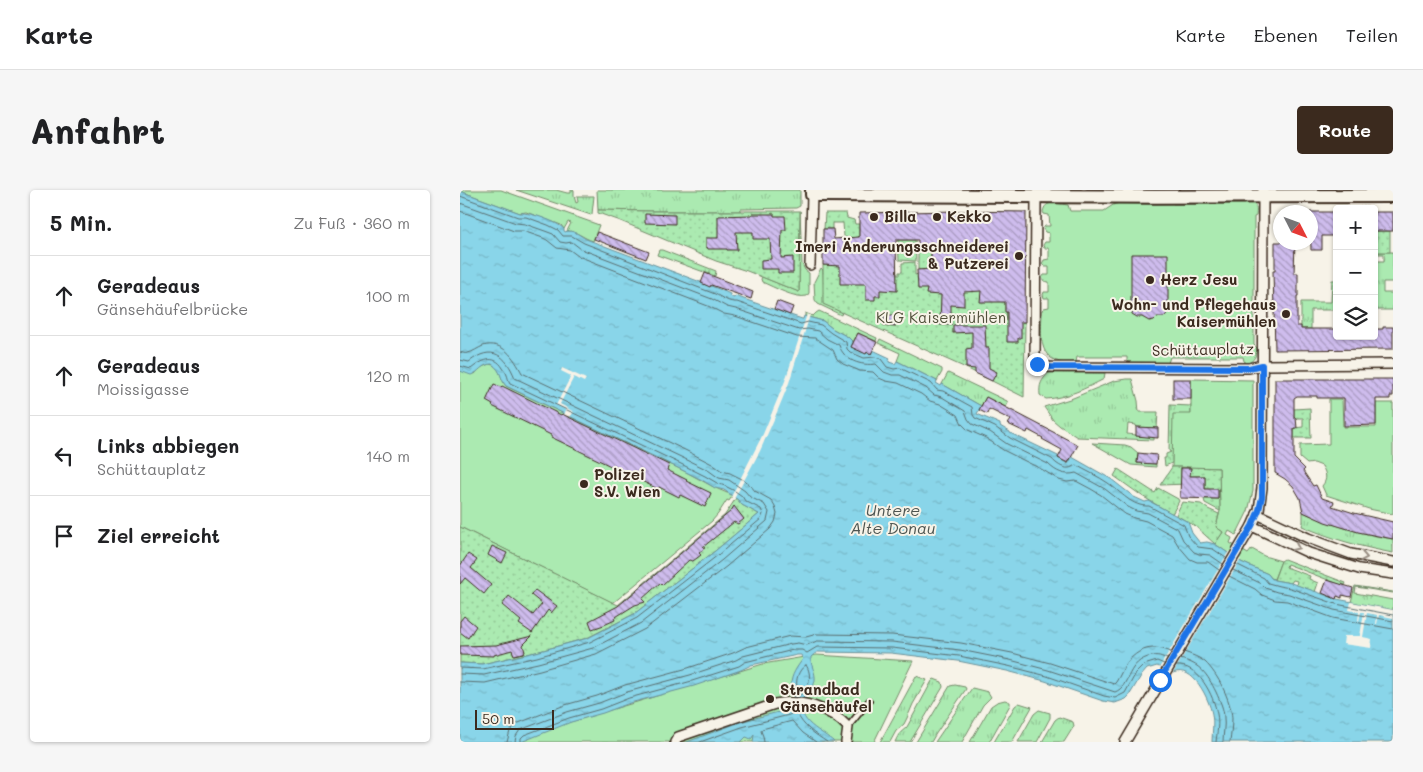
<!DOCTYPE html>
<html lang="de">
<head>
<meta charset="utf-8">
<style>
  body { margin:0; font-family:Mali,sans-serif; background:#f6f6f6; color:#202124 }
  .controls { position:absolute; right:15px; top:15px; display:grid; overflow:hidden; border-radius:5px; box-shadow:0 1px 4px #0004 }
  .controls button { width:45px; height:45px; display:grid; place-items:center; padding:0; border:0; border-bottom:1px solid #e0e0e0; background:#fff; color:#202124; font:25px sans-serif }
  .compass { position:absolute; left:813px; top:15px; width:45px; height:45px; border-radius:50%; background:#fff; box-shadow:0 1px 4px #0004; rotate:132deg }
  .scale { position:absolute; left:15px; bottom:12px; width:79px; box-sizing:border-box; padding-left:5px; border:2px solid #3b2a1e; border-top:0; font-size:14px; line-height:18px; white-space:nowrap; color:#3b2a1e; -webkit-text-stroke:4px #f7f3e8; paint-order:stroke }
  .stop { position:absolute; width:15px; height:15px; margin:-11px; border:4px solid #1a73e8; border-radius:50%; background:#fff }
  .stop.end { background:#1a73e8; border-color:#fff; box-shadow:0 1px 5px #0008 }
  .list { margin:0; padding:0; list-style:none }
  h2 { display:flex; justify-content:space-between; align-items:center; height:65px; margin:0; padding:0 20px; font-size:21px }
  h2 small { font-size:16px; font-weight:400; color:#757577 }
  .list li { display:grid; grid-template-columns:32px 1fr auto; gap:15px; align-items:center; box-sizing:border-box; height:80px; padding:0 20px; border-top:1px solid #e0e0e0 }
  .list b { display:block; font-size:19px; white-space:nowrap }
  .list p { margin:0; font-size:16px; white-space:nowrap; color:#757577 }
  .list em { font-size:16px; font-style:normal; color:#757577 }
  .icon { flex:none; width:28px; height:28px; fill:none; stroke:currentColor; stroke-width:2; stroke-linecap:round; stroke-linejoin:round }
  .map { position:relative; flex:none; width:933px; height:552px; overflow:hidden; border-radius:5px }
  header { display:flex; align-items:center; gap:30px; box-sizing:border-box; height:70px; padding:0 25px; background:#fff; border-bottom:1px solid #e0e0e0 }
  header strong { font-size:24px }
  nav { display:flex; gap:28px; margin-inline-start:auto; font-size:18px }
  .intro { display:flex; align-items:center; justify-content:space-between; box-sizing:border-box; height:120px; padding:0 30px }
  h1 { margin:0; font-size:35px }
  .button { padding:12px 22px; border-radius:5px; background:#3b2a1e; color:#fff; font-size:18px; font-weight:700 }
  main { display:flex; gap:30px; padding:0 30px }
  aside { flex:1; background:#fff; border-radius:5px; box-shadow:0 1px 4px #0004 }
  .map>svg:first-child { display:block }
  .grass { fill:url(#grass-tufts); stroke:#738a68 }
  .park { fill:#abeab1; stroke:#738a68 }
  .garden { fill:url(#garden-dots); stroke:#738a68 }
  .water { fill:url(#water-ripples); stroke:#6a9198 }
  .pier { fill:#f7f3e8 }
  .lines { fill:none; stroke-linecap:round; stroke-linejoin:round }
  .shore { stroke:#5a6e6f; stroke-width:1 }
  .building { fill:url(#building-back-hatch); stroke:#3b2a1e }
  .lane-casing { stroke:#3b2a1e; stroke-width:8 }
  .street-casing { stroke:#3b2a1e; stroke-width:12 }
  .secondary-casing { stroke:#3b2a1e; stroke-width:16 }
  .lane { stroke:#f7f3e8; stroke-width:4.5 }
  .street { stroke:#f7f3e8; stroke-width:9 }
  .secondary { stroke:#f7f3e8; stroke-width:12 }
  .oneway { stroke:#998e83 }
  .route { stroke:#1a73e8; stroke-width:6 }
  .poi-dot { fill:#3b2a1e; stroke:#f7f3e8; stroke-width:2 }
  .labels { text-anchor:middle; stroke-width:4; stroke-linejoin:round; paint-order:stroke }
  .poi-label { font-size:15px; font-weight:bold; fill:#3b2a1e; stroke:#f7f3e8; text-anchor:start }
  .park-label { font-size:15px; fill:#51503b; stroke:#f7f3e8 }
  .street-label { font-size:15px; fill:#3b2a1e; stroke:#f7f3e8 }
  .water-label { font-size:16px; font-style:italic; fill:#4e5551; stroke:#f7f3e8 }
</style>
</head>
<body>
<header>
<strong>Karte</strong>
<nav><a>Karte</a><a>Ebenen</a><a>Teilen</a></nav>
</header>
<div class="intro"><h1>Anfahrt</h1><a class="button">Route</a></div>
<main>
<aside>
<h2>5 Min.<small>Zu Fuß · 360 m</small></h2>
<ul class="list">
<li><svg class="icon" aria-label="ahead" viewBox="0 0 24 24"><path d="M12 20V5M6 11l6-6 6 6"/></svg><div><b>Geradeaus</b><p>Gänsehäufelbrücke</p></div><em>100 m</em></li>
<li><svg class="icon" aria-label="ahead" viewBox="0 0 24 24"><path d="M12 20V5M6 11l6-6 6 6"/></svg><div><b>Geradeaus</b><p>Moissigasse</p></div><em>120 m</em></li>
<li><svg class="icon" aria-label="left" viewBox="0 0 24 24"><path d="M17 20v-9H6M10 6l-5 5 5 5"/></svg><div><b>Links abbiegen</b><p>Schüttauplatz</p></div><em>140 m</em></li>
<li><svg class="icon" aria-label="arrive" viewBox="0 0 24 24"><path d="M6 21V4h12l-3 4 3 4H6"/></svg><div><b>Ziel erreicht</b></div></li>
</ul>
</aside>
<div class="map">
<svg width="933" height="552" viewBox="0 0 933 552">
  <defs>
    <pattern id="grass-tufts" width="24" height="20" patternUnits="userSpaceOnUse" patternTransform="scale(1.25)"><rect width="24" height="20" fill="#abeab1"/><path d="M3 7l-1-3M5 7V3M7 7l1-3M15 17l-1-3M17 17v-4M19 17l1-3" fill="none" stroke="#94c998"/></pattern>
    <pattern id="garden-dots" width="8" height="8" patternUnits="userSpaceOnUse" patternTransform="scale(1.25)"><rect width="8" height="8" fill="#abeab1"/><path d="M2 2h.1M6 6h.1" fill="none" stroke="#94c998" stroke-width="1.8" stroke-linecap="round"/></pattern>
    <pattern id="water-ripples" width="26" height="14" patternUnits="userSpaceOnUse" patternTransform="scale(1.25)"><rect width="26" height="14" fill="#89d5e9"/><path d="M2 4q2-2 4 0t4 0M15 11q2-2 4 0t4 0" fill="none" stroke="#77b7c7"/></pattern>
    <pattern id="building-back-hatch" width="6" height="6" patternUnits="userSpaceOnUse" patternTransform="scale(1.25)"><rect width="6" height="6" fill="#cebced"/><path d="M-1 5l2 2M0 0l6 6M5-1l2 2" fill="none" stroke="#a899bf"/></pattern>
  </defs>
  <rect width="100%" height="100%" fill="#f7f3e8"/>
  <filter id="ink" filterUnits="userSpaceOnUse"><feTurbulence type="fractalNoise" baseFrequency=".02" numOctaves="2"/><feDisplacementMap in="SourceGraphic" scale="10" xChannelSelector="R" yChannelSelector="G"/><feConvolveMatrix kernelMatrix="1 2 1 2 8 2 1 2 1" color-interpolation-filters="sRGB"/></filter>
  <g filter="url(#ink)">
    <g class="grass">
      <polygon points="56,0 96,0 107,3 111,3 111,0 114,0 114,6 116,13 118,12 117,6 134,6 132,24 131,25"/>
      <polygon points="137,0 340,0 340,16 336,18 281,19 280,21 188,21 138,20"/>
      <path d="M340 21 342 74 345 80 349 83V103L347 106C335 109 314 97 302 92L301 89 302 87 339 102Z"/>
      <polygon points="199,60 202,60 256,81 255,86 197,65"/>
      <polygon points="916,62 933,62 933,92 923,92 923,103 933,103 933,120 914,120 914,90 916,90 916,71 924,71 924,64 916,64"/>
      <polygon points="361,78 363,80 364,114 382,122 381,125 358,114 355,110 354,92"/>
      <polygon points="872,90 877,90 877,120 851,120 851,139 841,139 841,112 871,112"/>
      <polygon points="359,121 417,148 416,151 398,143 393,152 388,147 373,139 363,131 345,126 345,123 353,126 356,123"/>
      <polygon points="488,183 547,211 548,213 546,217 526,207 521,216 482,194"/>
      <path d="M589 183H645L644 189C627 198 606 208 586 209L580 205C579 195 581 190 589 183Z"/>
      <polygon points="666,189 672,189 678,211 679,222 698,222 697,238 676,237 676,235 668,234 667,244 676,245 676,246 694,247 694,250 617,247 600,236 593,230 584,217 613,208 654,191"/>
      <polygon points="710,215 731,216 731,224 712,273 705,276 704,268 706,268 706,264 711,262 709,261"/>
      <polygon points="632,253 665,255 671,257 678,263 677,273 696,274 696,277 671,275"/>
      <path d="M843 322C872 335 901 344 933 349V363C901 357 872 349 842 336L843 332Z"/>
      <polygon points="895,396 933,402 933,403 896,397 895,403 933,410 933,420 891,412"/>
      <polygon points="456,486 467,490 453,514 447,528 444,534 436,541 430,552 420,552"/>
      <polygon points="474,489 482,492 483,497 450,552 435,552 439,544 447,537 472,491"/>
      <polygon points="495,495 505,497 506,499 475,545 471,552 456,552 490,496"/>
      <polygon points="512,498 528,502 531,507 523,515 502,552 475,552"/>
      <polygon points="545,510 550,512 550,515 529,552 510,552 531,516 537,512"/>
      <polygon points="559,513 572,517 552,552 534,552 555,516"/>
      <polygon points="579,520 590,523 590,528 577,552 558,552 574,524"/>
      <polygon points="599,527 613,532 614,536 604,552 582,552 595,530"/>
    </g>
    <g class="park">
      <path d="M0 0H41L139 35 133 51C123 48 117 41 107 41L111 33 108 32 104 39 101 35 66 22 60 23 0 1Z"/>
      <path d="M663 12H712L713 14H785L786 12C796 12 797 16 796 26L794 27V155L797 158C796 165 795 171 787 173L784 171 783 167H710L708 173H670L667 171V167H617L616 172C611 174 606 173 600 172 576 166 582 140 582 120L584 118 589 117V108H584L583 105 584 102H589V92L584 91 582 88 584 85H589V77H585L582 74 584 70 589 69V58H584L583 55 585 52H589V43L585 42 583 39 585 36H590L589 25 584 24 583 22C585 9 598 14 608 15L610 21H644L653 15Z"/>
      <polygon points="420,149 482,179 482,182 477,191 437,171 440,163 418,153"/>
      <path d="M29 174C41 175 40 189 46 196L218 278C237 287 254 299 273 305L269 311 267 310 258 324 252 331 153 413 0 337V180L15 184 20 178Z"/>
      <polygon points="731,189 793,190 793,301 788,321 776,345 769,341 767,345 772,348 770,353 788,364 792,359 804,366 821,371 814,389 811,388 808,384 781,372 755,354 763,342 756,337 760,321 759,278 712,277 713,224 731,224"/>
      <path d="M869 209H882L883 237H916V213H933V324L909 319 866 305 862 296C868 289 866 283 862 276L854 273 847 274 840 268V255L869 254Z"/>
      <polygon points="356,465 453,471 414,552 56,552 67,545 303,474"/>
    </g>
    <g class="garden">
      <polygon points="138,20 188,21 340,21 339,102 287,81 256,71 158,30 138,23"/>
      <polygon points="365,23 386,23 387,28 394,30 395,34 399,34 399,47 385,61 385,48 384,46 383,33 372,33 372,39 364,39"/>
      <rect x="916" y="41" width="14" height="21"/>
      <polygon points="471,47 471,92 546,76 545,121 547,122 547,132 565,132 564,207 506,178 363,114 363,75 399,76 437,83 437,85 439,85 439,82 442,82 442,73 455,72 455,85 464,82 463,79 463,81 458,79 458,61"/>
      <polygon points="438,50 455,50 456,71 439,70"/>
      <polygon points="850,218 851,248 834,248 834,238 843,237 843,228 834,228 834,219"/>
      <polygon points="712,277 721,277 721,285 730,282 730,278 726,277 759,278 760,321 745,313 744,309 758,309 758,300 745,299 745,286 729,286 728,294 700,295"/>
      <polygon points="658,279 695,303 698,298 718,309 719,311 712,324 682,306 654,286"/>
      <polygon points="276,308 282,315 299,324 255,361 174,424 127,448 76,462 22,474 0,473 0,337 158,415 265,325"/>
      <polygon points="722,312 741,314 748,319 759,324 756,337 763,342 755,354 735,336 716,325"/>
      <polygon points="824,369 886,393 885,395 882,394 881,395 827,374 826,377 850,386 849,389 858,393 855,402 836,395 837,391 833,390 831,393 814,390 821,371"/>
    </g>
    <path class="water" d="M0 1 60 23C70 22 98 32 104 39V41L106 42 107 41C116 41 119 45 126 49L259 99 270 104V106L274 108 275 106 342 129H343L344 126 363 131 373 139 388 147 393 152 391 157 411 164 413 160 430 168 429 172 435 174 437 171 477 191 476 193 481 196 482 194 521 216 517 224 540 234V236L550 242V243L596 265 598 266V268L608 274 612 267 651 289 674 307 685 312 689 311 728 332 732 343 740 353 747 352 755 354 781 372 808 384 811 388 814 390 831 393 877 409 933 420V552H752C752 543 754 533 752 524 749 509 733 474 713 483L697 476 687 479 681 486 669 506 666 509 655 513 643 511 585 491 547 481 498 471 431 463 357 462 351 467C350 475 356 482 355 490 354 498 347 504 344 511 335 532 363 541 374 552H293L294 545 291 549 286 547 281 552H227L280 532 330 519C336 511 332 504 331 495 331 485 337 477 343 469L341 465H337L291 475 281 480 234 496 170 513 143 523 111 532 61 552H0V473L22 474 76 462 128 448 174 424 255 361 299 324 282 315 278 310 264 300 255 298 242 290 218 278 46 196C40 189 42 181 32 174 21 174 20 182 11 185L0 181Z"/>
    <g class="pier">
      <polygon points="347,124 350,125 329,193 315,227 300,261 274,309 271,307 303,244 325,191"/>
      <polygon points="102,178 126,189 124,192 114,187 100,214 114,222 110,227 104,225 106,220 96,215 111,186 101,181"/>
      <polygon points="769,361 781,369 712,485 700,481 698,480"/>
      <polygon points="891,412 933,420 933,428 919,425 917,434 916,434 917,425 907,423 903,447 912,449 911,458 883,454 884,446 900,446 904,422 901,422 899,431 898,430 899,422 889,420"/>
    </g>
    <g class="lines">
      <g class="shore">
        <path d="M0 6 58 27H66L88 35 98 40 103 46H112L124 53 255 104C261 107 270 113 277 112L341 134 348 132 361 135 371 143 386 152 387 159 390 162 404 168 415 167 421 169 427 177 434 179 440 178 471 193 477 200 483 201 512 217 513 225 515 228 535 237 550 248 592 269C595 273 603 279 609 278 611 278 613 276 616 275 626 281 638 286 648 293 661 302 672 317 689 316L724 335 728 346 738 357 753 359 766 368"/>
        <path d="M0 13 56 33 65 34 85 41 93 44 100 52 106 53 112 52 121 59 252 109 267 117 276 119 339 140 348 139 358 141 367 149 379 155C384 171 401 176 416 174L424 182 432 185H440L466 198 474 205 482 207 505 221 508 229 512 234 530 242 547 254 588 274C596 282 605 286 616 283L645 299 668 317 676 321 688 323 718 339 723 350 734 362 739 364 750 365 763 374"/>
        <polyline points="0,21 54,41 63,41 83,48 87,50 97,58 110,60 118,66 248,116 264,124 275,126 337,147 355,148 373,160 377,169 383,174 400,181 413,182 419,188 426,191 438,193 461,204 470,211 480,214 498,225 502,234 508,240 526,248 543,260 583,280 599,290 607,292 616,291 631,299 641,305 665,324 674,328 686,331 712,345 718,355 730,369 737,372 748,372 759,380"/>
        <path d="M0 162C3 163 5 164 8 163 13 162 18 158 23 156 43 150 54 168 62 183L227 261 252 274 262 281 270 283 282 289 291 296 295 301 311 310 315 317 317 324 315 332 310 339 267 376 185 439 136 464 80 480 25 493 0 492"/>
        <path d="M0 170 9 172C32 154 46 165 55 188L223 268 248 280 259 288 269 290 285 301 290 307 304 314 309 322 307 331 262 370 181 433 133 458 78 473 24 485 0 484"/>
        <path d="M0 176 11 179C21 171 34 163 43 178 44 180 46 182 47 185 48 187 48 190 50 193L221 274 245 286 257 293 265 296 275 301 282 306 285 311 301 319 303 324 301 329 258 365 177 428 130 452 77 467 23 479 0 478"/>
        <polyline points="776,374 804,388 808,393 819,396 830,398 876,414 933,425"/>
        <polyline points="773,380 800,393 805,398 817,402 829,404 874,420 933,431"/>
        <polyline points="769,386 795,399 802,405 815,410 827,411 873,428 933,439"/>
        <path d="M724 462C732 465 739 467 745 472 758 484 771 511 772 528 772 536 771 544 770 552"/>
        <path d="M720 469C741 474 747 484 756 502 760 511 764 519 764 528 765 536 763 544 763 552"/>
        <path d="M346 475C353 485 349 499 340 505 334 496 336 481 346 475Z"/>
        <path d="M716 476C738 473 754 506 757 524 759 533 757 543 756 552"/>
        <path d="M47 552 50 541 56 534 105 515 137 506 165 495 228 478 273 463 286 457 330 446 346 447 357 444 432 445 501 453 552 463 590 473 654 494 656 492C660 486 662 480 666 474 678 458 693 454 711 462"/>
        <path d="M55 552 56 546 60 540 107 522 139 513 167 502 230 485 276 470 283 466 331 454 338 453 347 455 357 451 432 452 500 460 550 470 588 480 655 502C671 496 666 471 692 466 698 465 701 466 707 469"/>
        <polyline points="61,552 61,548 64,545 109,528 141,519 169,508 232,491 279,476 285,472 333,460 342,460 347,463 357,457 432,458 499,466 548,476 587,486 644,506 655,508 665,503 676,483 684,475 697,471 704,474"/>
        <path d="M240 552 282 537 329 525 335 522 337 523C343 537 355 544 367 552"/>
        <polyline points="304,552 303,546 301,541 302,539 332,531 343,543 356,552"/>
      </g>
    </g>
    <g class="building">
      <polygon points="497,21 566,22 565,132 561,132 561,148 558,148 558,152 547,152 547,122 545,122 545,112 520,112 521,101 504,102 504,116 491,115 491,135 480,135 481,105 466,104 467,99 458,99 457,80 471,79 471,61 458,61 458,50 436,50 437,101 420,100 420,106 415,106 415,110 406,110 406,94 380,94 380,76 363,75 363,39 373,39 374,49 399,47 399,23"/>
      <polygon points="850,22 877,22 877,46 862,46 862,60 851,60"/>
      <rect x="914" y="22" width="19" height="19"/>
      <polygon points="185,24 215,25 215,34 185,33"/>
      <polygon points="292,24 314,24 314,26 325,26 326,40 322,40 321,68 333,67 333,83 318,83 318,79 301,79 301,70 311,69 310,49 293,49 293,42 276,42 277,60 267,60 267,59 248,59 247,57 246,57 246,48 258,48 258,26 292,25"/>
      <polygon points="137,42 189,62 186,69 134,49"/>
      <polygon points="815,52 835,52 834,83 838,83 838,106 837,106 837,136 841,136 841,139 877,139 877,146 914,146 914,139 923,139 923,137 933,137 933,159 815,160 813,81 815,81"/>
      <polygon points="671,64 708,64 708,115 715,115 704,127 697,127 694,130 689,131 682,127 677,127 672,124 673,114 671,114"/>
      <polygon points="245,83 293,102 291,109 251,95 250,97 241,93"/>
      <polygon points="317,111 333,117 330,125 314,119"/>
      <polygon points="424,125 436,125 435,137 424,136"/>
      <polygon points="493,135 525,135 526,158 529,158 529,178 537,182 532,191 515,183 515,179 506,178 506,159 512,158 512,142 493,143"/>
      <polygon points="398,143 417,152 411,164 407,162 406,164 391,157"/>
      <rect x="713" y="189" width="18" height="20"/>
      <polygon points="815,189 933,189 933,206 930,206 930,209 916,209 916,235 884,236 884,208 857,208 857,206 837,206 834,208 834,228 836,228 837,238 834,238 834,268 845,279 843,281 853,296 856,295 862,308 874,312 872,316 894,323 933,332 933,349 898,342 865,332 843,322 840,308 833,296 825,289 815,283"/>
      <polygon points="34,194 41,197 42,196 101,225 102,224 209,275 207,280 227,290 226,291 251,303 245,317 220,305 219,307 199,297 198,299 91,247 91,245 32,216 33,215 26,211"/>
      <polygon points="526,207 618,255 608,273 598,268 602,260 582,249 583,248 568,240 567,243 548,234 551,230 529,219 527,224 519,220"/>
      <polygon points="676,237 698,238 698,248 676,246"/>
      <polygon points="678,263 697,265 696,274 677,273"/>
      <polygon points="721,278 731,278 730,286 745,286 745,299 758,299 758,309 720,308"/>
      <polygon points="274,316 284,329 278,334 274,332 243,357 245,358 239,363 241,365 233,371 229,370 202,395 200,393 182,409 185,412 175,415 154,428 155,430 144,435 132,439 129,431 158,416 271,321"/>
      <polygon points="32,356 47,363 42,373 28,365"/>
      <polygon points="8,364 17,370 11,378 31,395 24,404 5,388 0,394 0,376"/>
      <polygon points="867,390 893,398 891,407 882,405 882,408 877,406 876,409 862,403"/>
      <polygon points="75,400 97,416 91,423 88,420 72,443 59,434 61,431 42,415 49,406 73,425 82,414 71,405"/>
      <polygon points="4,426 16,436 8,448 0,442 0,431"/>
      <polygon points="72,446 63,455 65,462 63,463 54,465 52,460 34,465 34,466 0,465 0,456 36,455"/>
    </g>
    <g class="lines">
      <g class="lane-casing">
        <polyline id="lane" points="388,537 409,511"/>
      </g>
      <g class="street-casing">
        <g id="street">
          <polyline points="576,7 575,167 577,174 582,177 789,178 802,175 933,174"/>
          <polyline points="350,75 352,5"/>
          <polyline points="797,324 848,348 891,364 933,372"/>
          <polyline points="792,336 849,363 899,379 933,384"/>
          <path d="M215 552 218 547 315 514C341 509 370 518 388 537L386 552"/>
          <polyline points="665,552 792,336 799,320 802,298 803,0"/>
        </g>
      </g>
      <g class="secondary-casing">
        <path id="secondary" d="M352 0V5H360C551 7 742 7 933 6"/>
      </g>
      <use href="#lane" class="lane"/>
      <use href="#street" class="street"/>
      <use href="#secondary" class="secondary"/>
    </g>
    <defs><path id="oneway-chevron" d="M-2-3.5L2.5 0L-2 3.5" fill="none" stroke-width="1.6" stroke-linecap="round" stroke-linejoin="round" transform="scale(1.25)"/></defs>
    <g class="oneway">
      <use href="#oneway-chevron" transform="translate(836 357) rotate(25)"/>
      <use href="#oneway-chevron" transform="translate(904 367) rotate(11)"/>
    </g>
  </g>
  <g class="lines" filter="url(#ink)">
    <polyline class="route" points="577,174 582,177 789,178 802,175 802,307 799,320 792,336 700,490"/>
  </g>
  <g class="poi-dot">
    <circle cx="414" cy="27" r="5"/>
    <circle cx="477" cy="27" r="5"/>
    <circle cx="559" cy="66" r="5"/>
    <circle cx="690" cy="90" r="5"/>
    <circle cx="826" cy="124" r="5"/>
    <circle cx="124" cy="294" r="5"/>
    <circle cx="310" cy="509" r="5"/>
  </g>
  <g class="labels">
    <g class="poi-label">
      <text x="424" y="32">Billa</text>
      <text x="487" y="32">Kekko</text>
      <text x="549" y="62" text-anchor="end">Imeri Änderungsschneiderei<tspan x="549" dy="17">&amp; Putzerei</tspan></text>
      <text x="700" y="95">Herz Jesu</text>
      <text x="816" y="120" text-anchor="end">Wohn- und Pflegehaus<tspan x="816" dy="17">Kaisermühlen</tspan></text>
      <text x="134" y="290">Polizei<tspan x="134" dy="17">S.V. Wien</tspan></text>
      <text x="320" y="505">Strandbad<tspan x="320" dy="17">Gänsehäufel</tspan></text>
    </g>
    <g class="park-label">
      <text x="481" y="133">KLG Kaisermühlen</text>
    </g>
    <g class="street-label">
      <text transform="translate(743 160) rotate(-1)" y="5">Schüttauplatz</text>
    </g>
    <g class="water-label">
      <text x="433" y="326">Untere<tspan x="433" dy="18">Alte Donau</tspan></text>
    </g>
  </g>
</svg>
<div class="controls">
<button>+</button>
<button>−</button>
<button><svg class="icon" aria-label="layers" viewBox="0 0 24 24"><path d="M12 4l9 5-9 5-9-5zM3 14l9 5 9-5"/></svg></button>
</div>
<svg class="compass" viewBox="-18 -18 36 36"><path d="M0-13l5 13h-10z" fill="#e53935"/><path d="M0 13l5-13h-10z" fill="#757577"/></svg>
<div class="scale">50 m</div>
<div class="stop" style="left:700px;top:490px"></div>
<div class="stop end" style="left:577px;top:174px"></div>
</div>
</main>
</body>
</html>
